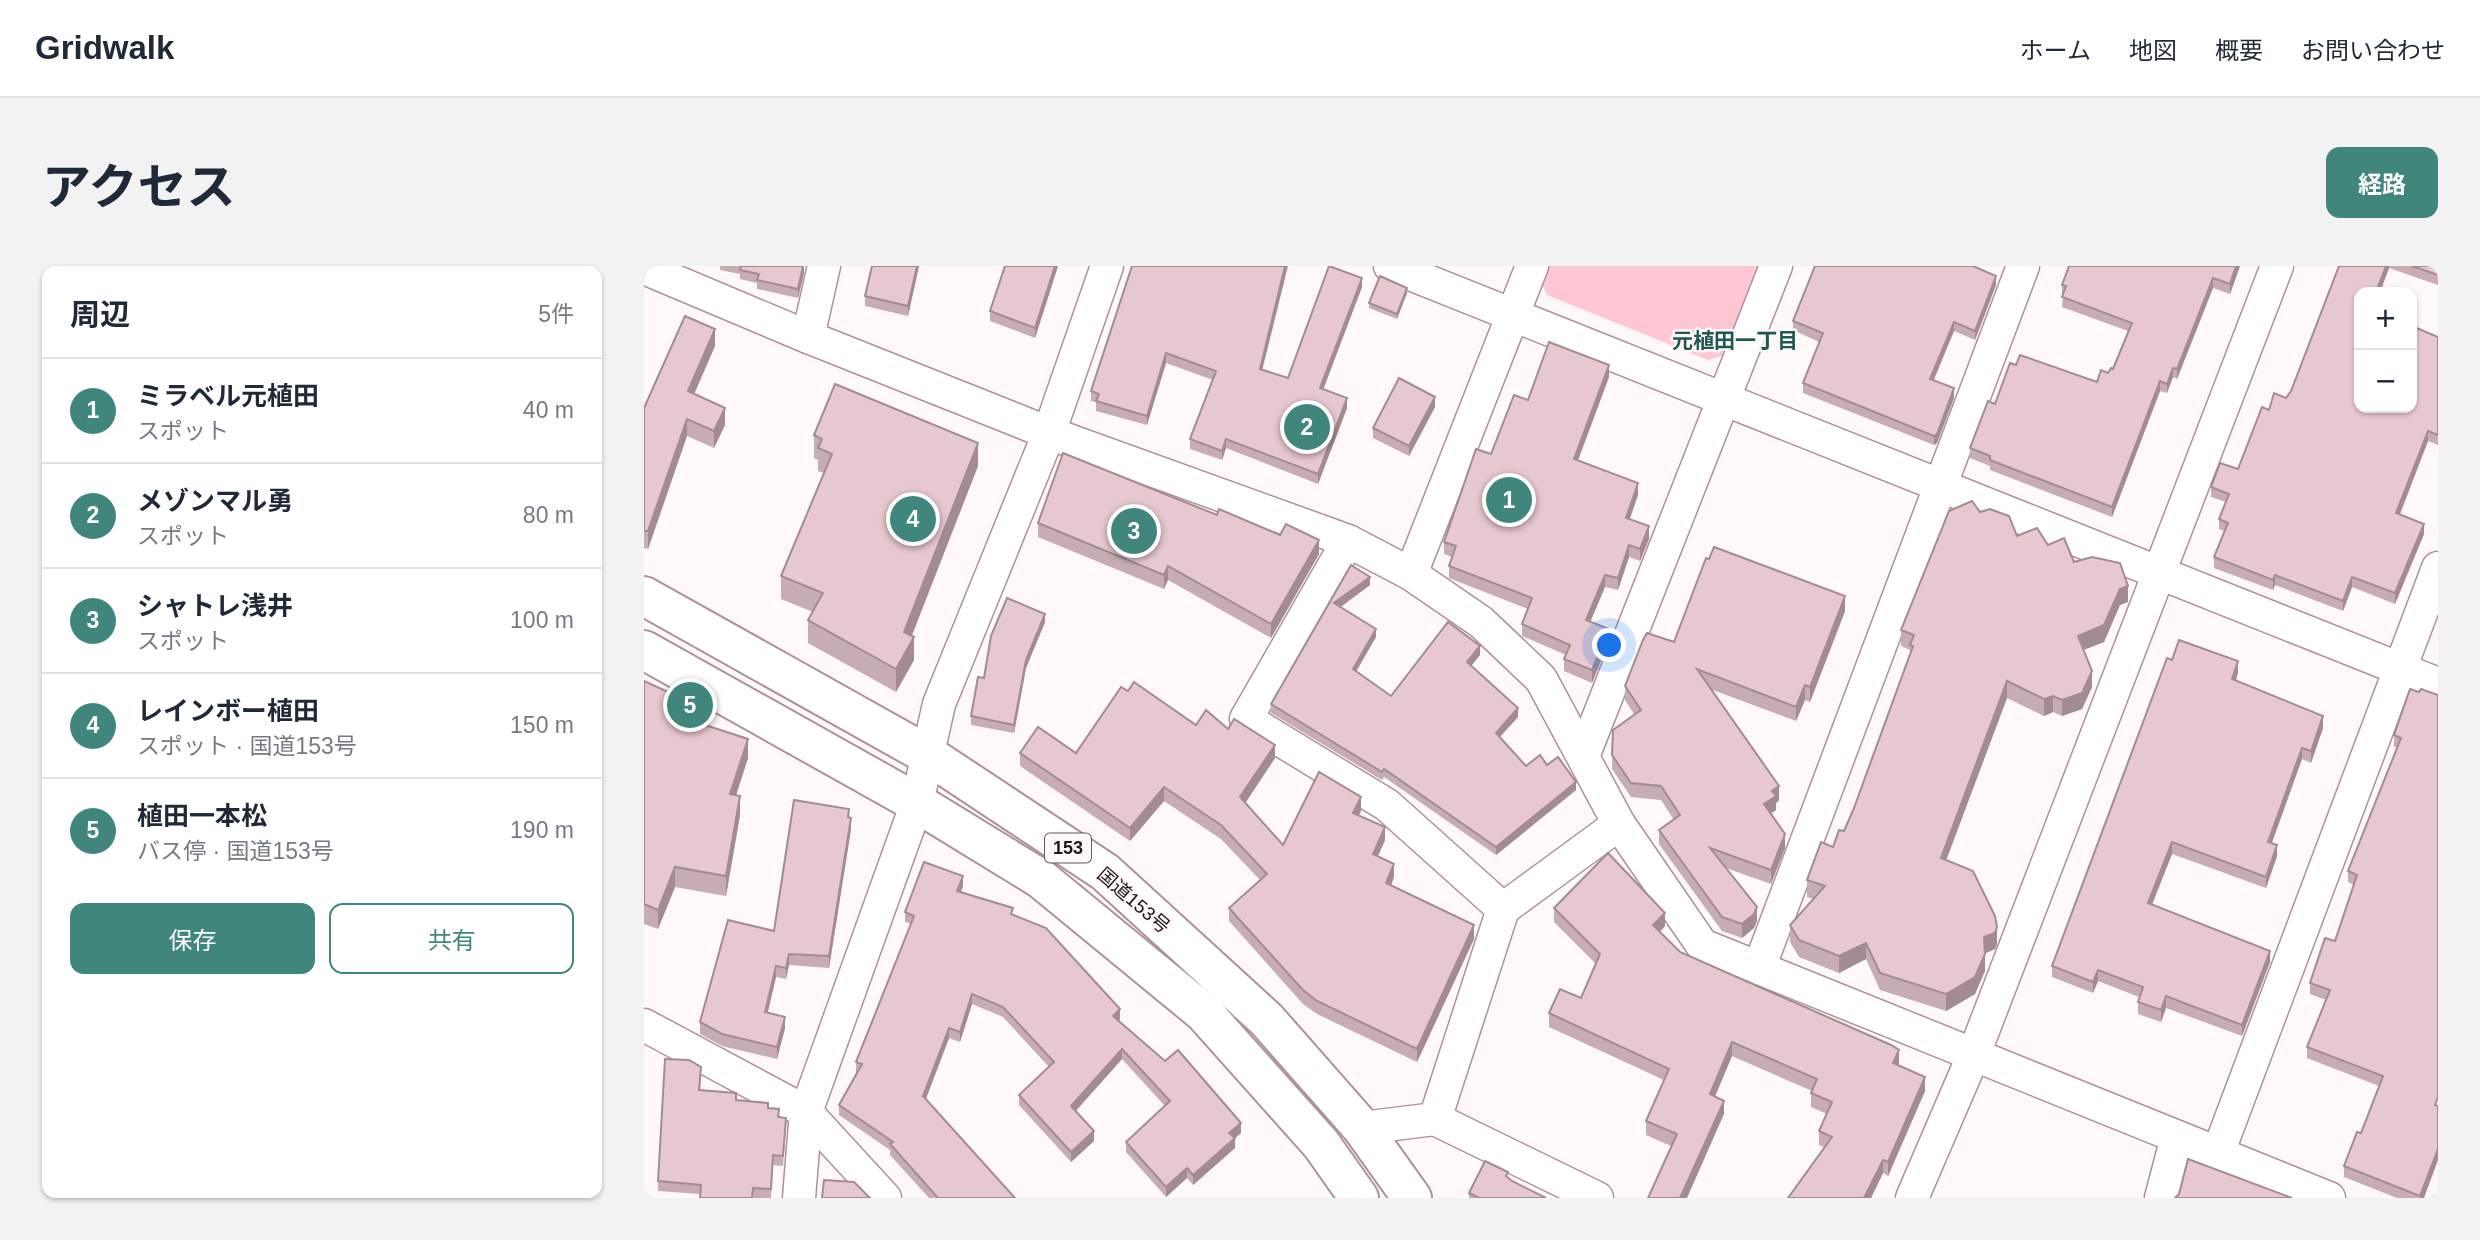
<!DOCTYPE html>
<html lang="ja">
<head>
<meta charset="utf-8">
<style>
  body { margin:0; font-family:Arial,"Noto Sans JP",sans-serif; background:#f2f2f3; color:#1f2937 }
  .controls { position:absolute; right:21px; top:21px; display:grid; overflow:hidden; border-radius:14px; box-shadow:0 2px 5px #0004 }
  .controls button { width:63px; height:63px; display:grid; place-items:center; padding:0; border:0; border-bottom:2px solid #e0e1e3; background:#fff; color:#1f2937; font:35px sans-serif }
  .you { position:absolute; left:966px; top:380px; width:24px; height:24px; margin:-18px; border:5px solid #fff; border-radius:50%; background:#1a73e8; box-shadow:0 0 0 10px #1a73e833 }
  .badge { display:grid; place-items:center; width:46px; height:46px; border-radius:50%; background:#40867c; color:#fff; font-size:23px; font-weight:700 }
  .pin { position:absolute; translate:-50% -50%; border:4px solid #fff; box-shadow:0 2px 7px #0006 }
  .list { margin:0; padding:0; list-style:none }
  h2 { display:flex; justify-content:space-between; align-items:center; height:91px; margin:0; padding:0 28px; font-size:30px }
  h2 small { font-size:23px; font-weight:400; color:#747a83 }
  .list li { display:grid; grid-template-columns:46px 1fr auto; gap:21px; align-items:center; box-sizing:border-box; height:105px; padding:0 28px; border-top:2px solid #e0e1e3 }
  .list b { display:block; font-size:26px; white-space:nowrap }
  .list p { margin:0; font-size:23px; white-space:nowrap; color:#747a83 }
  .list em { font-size:23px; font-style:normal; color:#747a83 }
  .actions { display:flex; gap:14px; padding:21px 28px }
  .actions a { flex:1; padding:16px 0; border:2px solid #40867c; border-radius:14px; text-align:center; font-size:24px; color:#40867c }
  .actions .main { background:#40867c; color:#fff }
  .map { position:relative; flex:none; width:1794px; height:932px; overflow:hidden; border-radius:14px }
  header { display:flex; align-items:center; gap:42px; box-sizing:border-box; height:98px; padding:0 35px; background:#fff; border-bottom:2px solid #e0e1e3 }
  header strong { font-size:33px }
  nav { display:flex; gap:38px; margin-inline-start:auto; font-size:24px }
  .intro { display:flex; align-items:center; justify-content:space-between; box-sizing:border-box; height:168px; padding:0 42px }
  h1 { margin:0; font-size:49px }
  .button { padding:18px 32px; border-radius:14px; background:#40867c; color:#fff; font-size:24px; font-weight:700 }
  main { display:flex; gap:42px; padding:0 42px }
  aside { flex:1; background:#fff; border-radius:14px; box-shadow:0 2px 5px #0004 }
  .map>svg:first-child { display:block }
  .green { fill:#ffc7d3 }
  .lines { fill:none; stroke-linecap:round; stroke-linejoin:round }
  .minor-casing { stroke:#ae9197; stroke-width:35 }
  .trunk-casing { stroke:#ae9197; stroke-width:42 }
  .minor { stroke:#fff; stroke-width:32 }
  .trunk { stroke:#fff; stroke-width:38 }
  .wall { fill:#c7acb2 }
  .shaded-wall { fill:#a28c91 }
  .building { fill:#e7c8cf; stroke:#a28c91; stroke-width:2 }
  .labels { text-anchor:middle; stroke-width:5; stroke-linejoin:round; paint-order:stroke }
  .shield { fill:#fef8f9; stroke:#635a5c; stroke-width:2 }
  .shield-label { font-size:18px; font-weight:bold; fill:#211618 }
  .street-label { font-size:19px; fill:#211618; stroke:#fef8f9 }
  .neighbourhood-label { font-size:21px; font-weight:bold; fill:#1f5851; stroke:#fef8f9 }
</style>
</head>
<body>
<header>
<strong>Gridwalk</strong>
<nav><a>ホーム</a><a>地図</a><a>概要</a><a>お問い合わせ</a></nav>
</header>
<div class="intro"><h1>アクセス</h1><a class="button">経路</a></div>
<main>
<aside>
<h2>周辺<small>5件</small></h2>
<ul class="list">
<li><span class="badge">1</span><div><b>ミラベル元植田</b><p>スポット</p></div><em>40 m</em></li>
<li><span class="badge">2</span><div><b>メゾンマル勇</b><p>スポット</p></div><em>80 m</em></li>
<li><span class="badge">3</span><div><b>シャトレ浅井</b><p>スポット</p></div><em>100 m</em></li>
<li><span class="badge">4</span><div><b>レインボー植田</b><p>スポット · 国道153号</p></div><em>150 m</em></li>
<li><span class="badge">5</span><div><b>植田一本松</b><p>バス停 · 国道153号</p></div><em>190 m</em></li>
</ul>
<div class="actions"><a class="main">保存</a><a>共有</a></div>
</aside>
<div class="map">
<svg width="1794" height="932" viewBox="0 0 1794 932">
  <rect width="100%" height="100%" fill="#fef8f9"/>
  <polygon class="green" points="903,0 1114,0 1080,89 1064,94 903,29 897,16"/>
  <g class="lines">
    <g class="minor-casing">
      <g id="minor">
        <polyline points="746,0 1794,418"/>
        <polyline points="0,2 164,71 180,0"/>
        <polyline points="164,71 405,167 704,275 767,308 837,356 897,413 975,558 1058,679 1685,932"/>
        <polyline points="704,275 602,453 743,539 859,643"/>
        <polyline points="767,308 888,0"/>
        <polyline points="940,488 1132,0"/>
        <polyline points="1115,702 1379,0"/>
        <polyline points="0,759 162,846 241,932"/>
        <polyline points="791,853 859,643 975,558"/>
        <polyline points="718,862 791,853 953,932"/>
        <polyline points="1574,887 1794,302"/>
        <polyline points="155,932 162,846 273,537 295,438 405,167 463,0"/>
        <polyline points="1268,932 1330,788 1633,0"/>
        <polyline points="1517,932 1533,871"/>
      </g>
    </g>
    <g class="trunk-casing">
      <g id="trunk">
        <polyline points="0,330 284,489 461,606 623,754 718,862 768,932"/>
        <polyline points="0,384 273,537 397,613 560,747 677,878 715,932"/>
      </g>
    </g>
    <use href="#minor" class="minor"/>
    <use href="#trunk" class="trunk"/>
  </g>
  <g class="wall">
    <polygon points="76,0 160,0 160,7 154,32 113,23 113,17 96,13 96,8 76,4"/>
    <polygon points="228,0 275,0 264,50 221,40 221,30"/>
    <polygon points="414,0 391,72 346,55 346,45"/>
    <polygon points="488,0 618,104 644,112 718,21 679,123 703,142 674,218 582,182 578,194 546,183 546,173 569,114 522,97 503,159 452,145 452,136 447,135 447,125"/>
    <polygon points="1425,0 1596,0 1586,28 1569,22 1533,113 1529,111 1523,127 1516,125 1468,251 1346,204 1346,200 1326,192 1326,182 1372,99 1453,116 1469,103 1484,65 1418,41 1419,29 1418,28 1418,19"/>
    <polygon points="1695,0 1794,0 1794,19 1745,2 1736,26 1715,26 1715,142 1794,71 1794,179 1784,175 1756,249 1780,268 1751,338 1708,321 1699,345 1631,319 1629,324 1570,302 1570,291 1580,265 1575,263 1575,253 1582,236 1567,231 1567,221 1594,203 1625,144 1642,132 1647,125"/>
    <polygon points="1352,19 1331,74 1310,65 1290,114 1310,132 1293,177 1290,179 1159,127 1159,117 1175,76 1149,64 1149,55"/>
    <polygon points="763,27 753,53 725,42 725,37"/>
    <polygon points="71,80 50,128 81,159 70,182 43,170 4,283 0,282 0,142"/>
    <polygon points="965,111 934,194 994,229 985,253 1005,273 996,295 985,291 974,324 961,321 946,356 965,375 948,417 920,405 920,393 922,389 878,370 878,358 884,343 805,312 805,300 808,291 800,288 800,276 884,134"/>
    <polygon points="791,141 765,190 729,172 729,162"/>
    <polygon points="170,169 334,200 268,370 270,394 252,426 164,377 164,354 169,346 137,333 137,310 180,207 174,205 174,194 170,192"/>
    <polygon points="1336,246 1373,270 1404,279 1430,296 1484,336 1476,339 1460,376 1439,384 1448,421 1438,443 1418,450 1409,446 1400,450 1363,432 1302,594 1353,678 1351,683 1341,687 1341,705 1331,728 1302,745 1236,724 1222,693 1195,707 1155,691 1146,676 1146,659 1170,633 1163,631 1163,614 1200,565 1210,542 1266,388 1266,384 1257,380 1257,364"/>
    <polygon points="573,249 675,288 627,372 524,314 520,323 394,271 394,257"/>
    <polygon points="707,299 726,319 696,341 732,371 712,405 747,430 836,389 827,400 874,451 856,471 882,500 903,499 932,524 852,589 740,511 738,514 627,447 627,438"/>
    <polygon points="1201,345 1166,436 1161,434 1152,455 1066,423 1135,534 1132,537 1132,544 1127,547 1141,582 1127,618 1082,602 1113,655 1110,662 1098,672 1078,665 1015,578 1015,564 1030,554 1017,534 987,531 968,503 969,464 990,448 981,434 981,420 1030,376"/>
    <polygon points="401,356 382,402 370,467 327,459 327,450 340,412"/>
    <polygon points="1528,394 1594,407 1592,415 1679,462 1667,497 1658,493 1628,577 1633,590 1622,622 1528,588 1508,639 1626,696 1598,770 1522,742 1517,756 1494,748 1494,736 1495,731 1454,715 1449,727 1408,711 1408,700"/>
    <polygon points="0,415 37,451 104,492 92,529 96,549 82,630 31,621 14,663 0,658"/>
    <polygon points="484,425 552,459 584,463 631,492 601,537 639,579 717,545 715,549 741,574 734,590 750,611 747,620 830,673 773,796 673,748 659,738 585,655 585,642 616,614 577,573 520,535 486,575 376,500 376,487 432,487"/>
    <polygon points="1775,426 1780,932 1753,932 1700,911 1700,900 1717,867 1735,820 1663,792 1663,781 1682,734 1666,728 1666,717 1691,675 1710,619 1704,616 1704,605 1753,481 1750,481 1750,469"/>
    <polygon points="205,551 207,563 185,702 145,699 142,713 132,711 124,746 141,762 133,793 78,780 56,768 56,756 130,665"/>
    <polygon points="319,620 317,626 369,649 476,753 474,754 597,867 591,872 591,882 549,919 543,912 522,931 482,886 482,876 521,840 478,793 432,845 450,875 427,896 375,839 375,829 405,801 359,751 328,738 316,776 305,772 282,833 371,932 285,932 246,889 246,884 195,849 195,839 213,806 212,806 212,796 267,658 261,656 261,646"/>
    <polygon points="910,642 1021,660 1016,666 1036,686 1255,798 1255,799 1281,825 1244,910 1239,907 1227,932 1144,932 1180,881 1175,879 1175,865 1183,848 1167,841 1167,827 1168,825 1088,790 1071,830 1080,848 1027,880 1002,869 1002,855 1020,814 905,761 905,747 937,732 952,698 910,656"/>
    <polygon points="57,810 56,824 124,842 135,851 142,861 139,900 129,899 127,932 56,932 56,928 14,925 14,915"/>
    <polygon points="864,911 868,915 902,932 825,932 825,927"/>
  </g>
  <g class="shaded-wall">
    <polygon points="160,0 160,7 154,32 154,23"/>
    <polygon points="273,0 275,0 264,50 264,40"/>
    <polygon points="411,0 414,0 391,72 391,62"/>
    <polygon points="641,0 644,0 616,113 616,103"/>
    <polygon points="1592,0 1596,0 1586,28 1586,18"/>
    <polygon points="1742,0 1745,0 1745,2 1736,26 1732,26"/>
    <polygon points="1352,10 1352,19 1331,74 1331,65"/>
    <polygon points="718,12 718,21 676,132 676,122"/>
    <polygon points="1569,12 1569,22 1533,113 1533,103"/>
    <polygon points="763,22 763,27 753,53 753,48"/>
    <polygon points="1310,56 1310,65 1286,122 1286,113"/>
    <polygon points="71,63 71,80 44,142 44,125"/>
    <polygon points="522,87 522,97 503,159 503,150"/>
    <polygon points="965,99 965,111 930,205 930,193"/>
    <polygon points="1529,102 1529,111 1523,127 1523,118"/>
    <polygon points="1516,115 1516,125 1468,251 1468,241"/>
    <polygon points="1310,122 1310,132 1293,177 1290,179 1290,170"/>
    <polygon points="791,131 791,141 765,190 765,180"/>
    <polygon points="703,132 703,142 674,218 674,208"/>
    <polygon points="81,142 81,159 70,182 70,165"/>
    <polygon points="43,153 43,170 4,283 4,265"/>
    <polygon points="1784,165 1784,175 1752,257 1752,247"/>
    <polygon points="582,173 582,182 578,194 578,185"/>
    <polygon points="334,177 334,200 261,386 270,371 270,394 252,426 252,403 260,366"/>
    <polygon points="994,217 994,229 982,264 982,252"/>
    <polygon points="1780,258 1780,268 1751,338 1751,327"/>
    <polygon points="1005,260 1005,273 996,295 996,283"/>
    <polygon points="675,274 675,288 627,372 627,358"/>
    <polygon points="985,279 985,291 974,324 974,312"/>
    <polygon points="524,300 524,314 520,323 520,309"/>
    <polygon points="961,309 961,321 942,366 942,354"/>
    <polygon points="1631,309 1631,319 1629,324 1629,314"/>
    <polygon points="726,311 726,319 690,346 690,337"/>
    <polygon points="1708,311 1708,321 1699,345 1699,335"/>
    <polygon points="1484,320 1484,336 1476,339 1460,376 1434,386 1434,370 1476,323"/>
    <polygon points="1201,330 1201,345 1166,436 1166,421"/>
    <polygon points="401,348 401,356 382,402 370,467 370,459 382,394"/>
    <polygon points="732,363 732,371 709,411 709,403"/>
    <polygon points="965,363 965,375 948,417 948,404"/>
    <polygon points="836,380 836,389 823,405 823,396"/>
    <polygon points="1594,395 1594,407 1588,425 1588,413"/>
    <polygon points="1448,405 1448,421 1438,443 1418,450 1418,434"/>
    <polygon points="1363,415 1363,432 1297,608 1297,592"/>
    <polygon points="1161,419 1161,434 1152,455 1152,441"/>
    <polygon points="1409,430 1409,446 1400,450 1400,433"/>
    <polygon points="37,432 37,451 30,449"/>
    <polygon points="874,442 874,451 852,475 852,467"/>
    <polygon points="1679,450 1679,462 1667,497 1667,485"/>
    <polygon points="104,473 104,492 86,548 86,528"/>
    <polygon points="631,479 631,492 596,545 596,531"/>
    <polygon points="1658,482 1658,493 1624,587 1624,576"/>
    <polygon points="932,516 932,524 852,589 852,581"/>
    <polygon points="1135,520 1135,534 1132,537 1132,544 1120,552 1120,538 1128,525"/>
    <polygon points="520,521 520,535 486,575 486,562"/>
    <polygon points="96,530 96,549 82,630 82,610"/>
    <polygon points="717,531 717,545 709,560 709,547"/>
    <polygon points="207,552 207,563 185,702 185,690"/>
    <polygon points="741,561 741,574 729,601 729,588"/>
    <polygon points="1141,568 1141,582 1127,618 1127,604"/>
    <polygon points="1528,576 1528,588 1504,648 1504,637"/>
    <polygon points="1633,579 1633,590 1622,622 1622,611"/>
    <polygon points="750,598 750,611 742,631 742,617"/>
    <polygon points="31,601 31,621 14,663 14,644"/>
    <polygon points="319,610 319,620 313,635 313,625"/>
    <polygon points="1113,641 1113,655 1110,662 1098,672 1098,658"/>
    <polygon points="1021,647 1021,660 1009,673 1009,659"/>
    <polygon points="830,659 830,673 773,796 773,783"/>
    <polygon points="1353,661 1353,678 1351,683 1340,688 1340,671"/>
    <polygon points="1222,677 1222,693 1195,707 1195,690"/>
    <polygon points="1626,685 1626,696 1598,770 1598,759"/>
    <polygon points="145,688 145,699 142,713 142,702"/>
    <polygon points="1341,688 1341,705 1331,728 1302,745 1302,728"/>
    <polygon points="132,700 132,711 121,757 121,746"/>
    <polygon points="1454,704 1454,715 1449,727 1449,716"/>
    <polygon points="328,728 328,738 316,776 316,766"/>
    <polygon points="1522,730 1522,742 1517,756 1517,744"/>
    <polygon points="476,743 476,753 469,760 469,750"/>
    <polygon points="141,751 141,762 133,793 133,781"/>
    <polygon points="305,762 305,772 279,840 279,830"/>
    <polygon points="1088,776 1088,790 1066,842 1066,828"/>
    <polygon points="478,783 478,793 427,850 427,840"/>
    <polygon points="1255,784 1255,798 1249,811 1249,797"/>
    <polygon points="1281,811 1281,825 1244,910 1244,896"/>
    <polygon points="1080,835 1080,848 1043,932 1036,932"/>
    <polygon points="597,857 597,867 591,872 591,882 549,919 549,909 585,867"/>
    <polygon points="450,865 450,875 427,896 427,886"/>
    <polygon points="1794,883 1794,894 1780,932 1776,932"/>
    <polygon points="1239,894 1239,907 1227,932 1220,932"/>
    <polygon points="543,902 543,912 522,931 522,921"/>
  </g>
  <g class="building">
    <polygon points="97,0 159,0 154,23 113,14 115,8 96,4"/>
    <polygon points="228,0 273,0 264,40 221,30"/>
    <polygon points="361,0 411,0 391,62 346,45"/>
    <polygon points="488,0 641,0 616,103 644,112 685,0 718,12 676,122 703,132 674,208 582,173 578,185 546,173 572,105 522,87 503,150 452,135 455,128 447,125"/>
    <polygon points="1171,0 1329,0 1352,10 1331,65 1310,56 1286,113 1310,122 1293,168 1290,170 1159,117 1179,67 1149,55"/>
    <polygon points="1425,0 1592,0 1586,18 1569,12 1533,103 1529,102 1523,118 1516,115 1468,241 1346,194 1346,190 1326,182 1344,135 1351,138 1366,97 1372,99 1376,89 1453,116 1457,104 1464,107 1467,102 1469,103 1488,57 1418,31 1422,20 1418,19"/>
    <polygon points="1695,0 1742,0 1732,26 1715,26 1715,142 1768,142 1768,60 1794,71 1794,169 1784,165 1752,247 1780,258 1751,327 1708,311 1699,335 1631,309 1629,314 1570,291 1584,257 1575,253 1585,228 1567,221 1576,197 1594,203 1618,141 1625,144 1630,127 1642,132 1647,125"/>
    <polygon points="1768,0 1794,0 1794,9"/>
    <polygon points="736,10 763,22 753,48 725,37"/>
    <polygon points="41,50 71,63 44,125 81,142 70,165 43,153 4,265 0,265 0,142"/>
    <polygon points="905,76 965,99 930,193 994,217 982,252 1005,260 996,283 985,279 974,312 961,309 942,354 965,363 948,404 920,393 926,379 878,358 888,332 805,300 812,280 800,276 832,183 847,188 870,129 884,134"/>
    <polygon points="755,112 791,131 765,180 729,162"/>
    <polygon points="191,118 334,177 260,366 270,371 252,403 164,354 179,327 137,310 188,188 174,182 178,173 170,169"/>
    <polygon points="419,187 573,249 575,243 636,269 642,258 675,274 627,358 524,300 520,309 394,257"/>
    <polygon points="1328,235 1336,246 1346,243 1365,250 1373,270 1393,262 1404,279 1420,272 1430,296 1448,291 1476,297 1484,320 1476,323 1460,359 1434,370 1448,405 1438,427 1418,434 1409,430 1400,433 1363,415 1297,592 1329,605 1351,650 1353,661 1351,667 1340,671 1341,688 1331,711 1302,728 1236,707 1222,677 1195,690 1155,674 1146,659 1181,620 1163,614 1177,576 1189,581 1195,564 1200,565 1210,542 1269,380 1266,379 1270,369 1257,364 1305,245"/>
    <polygon points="1070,281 1201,330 1166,421 1161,419 1152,441 1053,403 1135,520 1128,525 1132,530 1120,538 1141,568 1127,604 1066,582 1113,641 1110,648 1098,658 1078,651 1015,564 1036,549 1017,520 987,517 968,489 969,464 997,444 981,420 999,374 1003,367 1030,376 1062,292 1065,293"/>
    <polygon points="707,299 726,311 690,337 732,363 709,403 747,430 804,356 836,380 823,396 874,442 852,467 882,500 896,489 903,499 914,491 932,516 852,581 740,503 738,506 627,438"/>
    <polygon points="363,332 401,348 382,394 370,459 327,450 334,411 340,412 347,370"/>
    <polygon points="1535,374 1594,395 1588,413 1679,450 1667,485 1658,482 1624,576 1633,579 1622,611 1528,576 1504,637 1626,685 1598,759 1522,730 1517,744 1494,736 1499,721 1454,704 1449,716 1408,700 1523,392 1528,394"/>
    <polygon points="0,415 37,432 30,449 104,473 86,528 96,530 82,610 31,601 14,644 0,638"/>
    <polygon points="490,416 552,459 562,444 584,463 590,453 631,479 596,531 639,579 675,506 717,531 709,547 741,561 729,588 750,598 742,617 830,659 773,783 673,735 659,724 585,642 623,608 577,559 520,521 486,562 376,487 394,461 432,487 477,421 484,425"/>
    <polygon points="1766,423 1775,426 1777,423 1794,429 1794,831 1791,839 1794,840 1794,883 1776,930 1700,900 1713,866 1717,867 1739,810 1663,781 1686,724 1666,717 1681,672 1691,675 1713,609 1704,605 1757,472 1750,469"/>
    <polygon points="150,534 205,543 204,551 207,552 185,690 145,688 142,702 132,700 121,746 141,751 133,781 78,768 56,756 84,654 130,665"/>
    <polygon points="964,587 1021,647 1009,659 1036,686 1247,779 1255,784 1249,797 1281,811 1244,896 1239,894 1220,932 1144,932 1188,871 1175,865 1188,836 1167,827 1173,813 1088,776 1066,828 1080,835 1036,932 1004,932 1033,868 1002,855 1025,803 905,747 916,723 937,732 956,688 910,642"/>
    <polygon points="280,596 319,610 313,625 369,642 367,648 402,662 476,743 469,750 521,795 534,784 597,857 585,867 591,872 549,909 543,902 522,921 482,876 526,835 478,783 427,840 450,865 427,886 375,829 410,796 359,741 328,728 316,766 305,762 279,830 371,932 294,932 246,878 249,876 195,839 218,798 212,796 270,650 261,646"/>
    <polygon points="21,793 45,794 57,801 55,824 92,827 92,834 124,837 124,842 135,843 134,851 142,852 139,890 129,889 127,923 109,922 108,932 56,932 57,919 14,915"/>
    <polygon points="1544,893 1648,932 1531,932 1535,928"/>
    <polygon points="841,895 864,906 862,910 868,915 902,932 835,932 825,927"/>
    <polygon points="180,914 210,916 226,932 178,932"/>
  </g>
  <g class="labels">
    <rect class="shield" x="401" y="567.5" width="46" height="29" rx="5"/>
    <g class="shield-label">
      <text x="424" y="588">153</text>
    </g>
    <g class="street-label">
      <text transform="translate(490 634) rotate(41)" y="7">国道153号</text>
    </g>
    <g class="neighbourhood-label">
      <text x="1091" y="82">元植田一丁目</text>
    </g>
  </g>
</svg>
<div class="controls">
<button>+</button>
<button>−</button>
</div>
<div class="you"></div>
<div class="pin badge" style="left:865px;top:234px">1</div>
<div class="pin badge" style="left:663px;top:161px">2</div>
<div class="pin badge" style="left:490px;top:265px">3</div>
<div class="pin badge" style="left:269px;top:253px">4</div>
<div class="pin badge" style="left:46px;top:439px">5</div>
</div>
</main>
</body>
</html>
